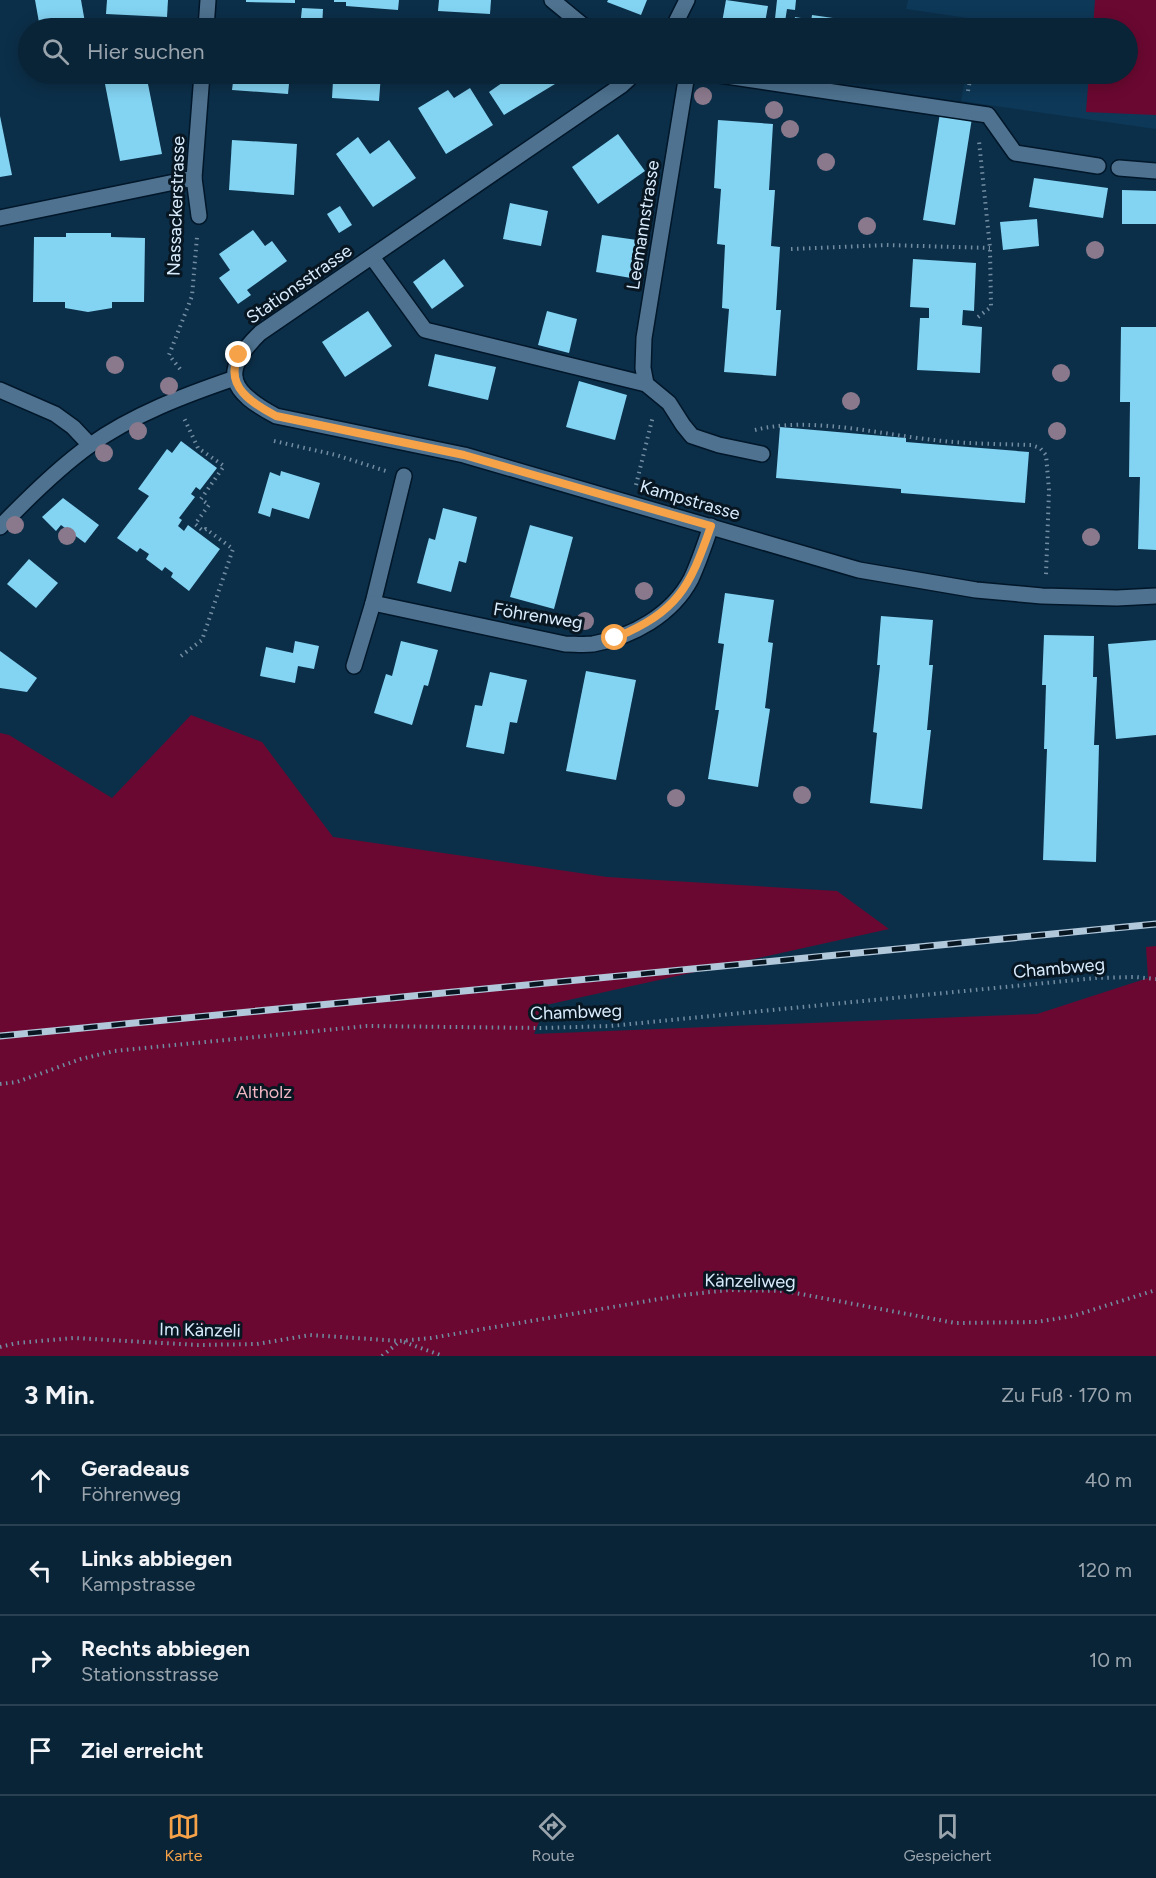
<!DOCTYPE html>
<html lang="de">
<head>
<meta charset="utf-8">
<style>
  body { margin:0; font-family:Figtree,sans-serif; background:#122b3f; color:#f1f3f6 }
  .stop { position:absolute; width:18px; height:18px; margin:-14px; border:4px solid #f6a248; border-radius:50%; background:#fff }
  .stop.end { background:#f6a248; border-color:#fff; box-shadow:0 2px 6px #0008 }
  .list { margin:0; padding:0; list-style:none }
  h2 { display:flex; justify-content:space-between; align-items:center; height:78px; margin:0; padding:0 24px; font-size:26px }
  h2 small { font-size:20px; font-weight:400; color:#99a4ad }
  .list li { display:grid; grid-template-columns:39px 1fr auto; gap:18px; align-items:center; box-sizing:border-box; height:90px; padding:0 24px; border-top:2px solid #294052 }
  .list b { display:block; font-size:22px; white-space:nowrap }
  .list p { margin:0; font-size:20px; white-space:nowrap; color:#99a4ad }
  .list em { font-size:20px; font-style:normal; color:#99a4ad }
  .icon { flex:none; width:33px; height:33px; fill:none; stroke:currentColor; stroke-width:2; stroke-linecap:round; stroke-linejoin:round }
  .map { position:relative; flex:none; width:1156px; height:1356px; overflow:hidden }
  .search { position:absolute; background:#092337; box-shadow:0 3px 15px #0003; left:18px; right:18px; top:18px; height:66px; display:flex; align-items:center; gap:15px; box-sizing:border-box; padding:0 21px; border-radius:33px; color:#99a4ad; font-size:22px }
  .sheet { height:438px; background:#092337 }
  nav { display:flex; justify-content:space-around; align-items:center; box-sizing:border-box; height:84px; border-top:2px solid #294052; background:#092337; font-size:16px; color:#99a4ad }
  nav a { display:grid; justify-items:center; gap:3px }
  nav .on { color:#f6a248 }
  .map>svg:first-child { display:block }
  .built { fill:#0d3857 }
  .green { fill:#6b0831 }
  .building { fill:#83d3f2 }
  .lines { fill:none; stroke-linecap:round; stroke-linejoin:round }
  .service-casing { stroke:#001629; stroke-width:18 }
  .minor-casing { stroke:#001629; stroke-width:18 }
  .path { stroke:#728da2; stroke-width:4; stroke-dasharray:1.5 4.5; stroke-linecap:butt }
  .service { stroke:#4e728f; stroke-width:15 }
  .minor { stroke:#4e728f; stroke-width:15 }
  .rail-casing { stroke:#b1c7da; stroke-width:7 }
  .rail { stroke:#081622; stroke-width:4.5; stroke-dasharray:14; stroke-linecap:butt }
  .tree { fill:#8a798c }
  .route { stroke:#f6a248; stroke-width:8 }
  .labels { text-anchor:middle; stroke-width:6; stroke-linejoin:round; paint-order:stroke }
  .street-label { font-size:18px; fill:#d9ecfd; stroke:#081622 }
  .park-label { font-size:18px; fill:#f1b5c2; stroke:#081622 }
</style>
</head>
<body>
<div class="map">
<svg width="1156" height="1356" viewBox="0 0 1156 1356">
  <rect width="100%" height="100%" fill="#0c2f49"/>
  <polygon class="built" points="908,0 1156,0 1156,129 961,101 966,74 1128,74 1128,28 973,28 974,19 906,9"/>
  <g class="green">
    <polygon points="1095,0 1156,0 1156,115 1086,112 1089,74 1128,74 1128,28 1093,28"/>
    <polygon points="191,715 262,742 333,837 607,877 837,891 889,929 546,1005 534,1034 1037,1014 1148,978 1146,947 1156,946 1156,1356 0,1356 0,733 9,735 112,798"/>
  </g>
  <g class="building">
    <polygon points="35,0 81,0 86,28 40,28"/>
    <polygon points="107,0 168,0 167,17 106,14"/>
    <polygon points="246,0 295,0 295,3 246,2"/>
    <polygon points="334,0 399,0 398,10 346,6 346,2 334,2"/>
    <polygon points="439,0 491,0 490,14 438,11"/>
    <polygon points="608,0 647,0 641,15 607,2"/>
    <polygon points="726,0 768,6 764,28 721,28"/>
    <polygon points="777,0 796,0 795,10 787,9 784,28 774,28"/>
    <polygon points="302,8 323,9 322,28 300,27"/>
    <polygon points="812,15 847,20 846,28 810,28"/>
    <polygon points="795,17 807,19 806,28 793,28"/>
    <polygon points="135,74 146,74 162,154 120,161 104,79"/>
    <polygon points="234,74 290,74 288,94 232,90"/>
    <polygon points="312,74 381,74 379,101 332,98 333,81 312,79"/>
    <polygon points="506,74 548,74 555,84 504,115 489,92 509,78"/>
    <polygon points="470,88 493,125 446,154 418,108 448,90 454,98"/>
    <polygon points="940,113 972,118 955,225 923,220"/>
    <polygon points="0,116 12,175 0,177"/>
    <polygon points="718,120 773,124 769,190 775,190 771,246 780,247 776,310 781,310 776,376 724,372 729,309 722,308 725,245 717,244 721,189 714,188"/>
    <polygon points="618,134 645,171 598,204 572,167"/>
    <polygon points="358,137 370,154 389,140 416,178 373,207 336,154"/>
    <polygon points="232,140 297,144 294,195 229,190"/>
    <polygon points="1034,178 1108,188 1103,218 1029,207"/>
    <polygon points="1122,190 1156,191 1156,224 1122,224"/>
    <polygon points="510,203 548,211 541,246 503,239"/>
    <polygon points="340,206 352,225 339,233 327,214"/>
    <polygon points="1037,219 1039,246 1003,250 1000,222"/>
    <polygon points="253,230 265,246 272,241 287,261 247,290 251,295 238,304 219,278 230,270 219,254"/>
    <polygon points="66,233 111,233 111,237 145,238 144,302 112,302 112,308 88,312 65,308 65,302 33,302 34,237 66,237"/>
    <polygon points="602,235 637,240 631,278 596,272"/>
    <polygon points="444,259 464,286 432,309 413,282"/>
    <polygon points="913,259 976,263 974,311 963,310 962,325 982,327 980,373 917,370 920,318 929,318 929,308 910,307"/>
    <polygon points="368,311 392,346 345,377 322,342"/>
    <polygon points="547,311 577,319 569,353 538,345"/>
    <polygon points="1121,327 1156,327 1156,550 1138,549 1140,477 1129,477 1130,402 1120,402"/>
    <polygon points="435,354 496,367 488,400 428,386"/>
    <polygon points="579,381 627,395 615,440 566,427"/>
    <polygon points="780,427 906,438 906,442 1029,452 1025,503 901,493 901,489 776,478"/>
    <polygon points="181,441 217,468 200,490 196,487 191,494 195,497 179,518 182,520 178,526 184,531 188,525 220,549 189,591 171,577 173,573 165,567 162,571 146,559 149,554 140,548 137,552 117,538 149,496 138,489 167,449 172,453"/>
    <polygon points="281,471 320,483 309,519 272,508 270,517 258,513 270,472 280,476"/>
    <polygon points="63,498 99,525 85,543 61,525 56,531 42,517"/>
    <polygon points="443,508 477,517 466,563 459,561 451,592 417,583 429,538 435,540"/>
    <polygon points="530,525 573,537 554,609 510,597"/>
    <polygon points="29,559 58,583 36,608 7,584"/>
    <polygon points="725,593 774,600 768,642 773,643 765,708 770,709 758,787 708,779 719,710 715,710 724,644 718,643"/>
    <polygon points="881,616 933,620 929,665 933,665 927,730 931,730 922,809 870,803 877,733 873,732 880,665 877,665"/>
    <polygon points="1044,635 1094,636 1093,677 1097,677 1094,745 1099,745 1096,862 1043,860 1047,749 1044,749 1046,685 1042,685"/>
    <polygon points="1156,640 1156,735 1116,739 1108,644"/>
    <polygon points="295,641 319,646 314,669 298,666 295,683 260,676 266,647 293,653"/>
    <polygon points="401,641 438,650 428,686 424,685 412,725 374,713 386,674 392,676"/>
    <polygon points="0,651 37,678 27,692 0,688"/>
    <polygon points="586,671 636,680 616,780 566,771"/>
    <polygon points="490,672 527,680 517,723 510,722 504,754 466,747 475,705 482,706"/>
  </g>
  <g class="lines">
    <g class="service-casing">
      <g id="service">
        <polyline points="713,74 988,115 1015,153 1098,166"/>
        <polyline points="1119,168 1156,171"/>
        <polyline points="0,218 194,178"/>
        <polyline points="372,257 425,330 646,384 669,403 683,425 692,436 719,445 762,454"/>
      </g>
    </g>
    <g class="minor-casing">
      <g id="minor">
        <polyline points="552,0 586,28"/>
        <polyline points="206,28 208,0"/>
        <polyline points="673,28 687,0"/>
        <path d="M634 74 622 85 260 333C220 372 229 391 276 416L464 455 859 570 976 590 1042 596 1117 598 1156 596"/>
        <polyline points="199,216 194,178 202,74"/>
        <polyline points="646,384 643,368 644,338 687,74"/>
        <polyline points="0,390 55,414 73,427 90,445"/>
        <path d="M0 527C27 499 57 469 89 446 132 415 185 395 235 378"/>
        <polyline points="373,603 404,476"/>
        <path d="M354 666 373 603 565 644C574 644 584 645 593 644 632 637 672 615 691 579 699 562 705 544 711 526"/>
      </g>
    </g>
    <g class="path">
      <polyline points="968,91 971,74"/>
      <polyline points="791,249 886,245 990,248"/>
      <polyline points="978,317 991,307 990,248 979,141"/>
      <polyline points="180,369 169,355 192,296 197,237"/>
      <path d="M755 430C810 416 878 434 934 440 966 444 999 444 1031 445L1040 448 1046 455 1049 490 1046 575"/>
      <polyline points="274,441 336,455 386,471"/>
      <polyline points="636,485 653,416"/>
      <polyline points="181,656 202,640 233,549 206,529 203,531 195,524 209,505 201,499 224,466 198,448 184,418"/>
      <polyline points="0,1084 17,1082 81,1059 114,1051 367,1026 541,1028 610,1026 1096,978 1135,977 1156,979"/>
      <polyline points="404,1342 443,1356"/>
      <polyline points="0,1347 17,1343 74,1338 198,1345 257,1344 310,1335 400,1341 431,1338 683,1295 729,1290 785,1291 955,1323 1037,1322 1073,1316 1156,1290"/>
      <polyline points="382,1356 399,1342"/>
    </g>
    <use href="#service" class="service"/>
    <use href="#minor" class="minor"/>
    <g class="rail-casing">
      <polyline id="rail" points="0,1036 1156,924"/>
    </g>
    <use href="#rail" class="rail"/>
  </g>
  <g class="tree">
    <circle cx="703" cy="96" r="9"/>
    <circle cx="774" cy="110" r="9"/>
    <circle cx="790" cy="129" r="9"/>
    <circle cx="826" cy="162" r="9"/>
    <circle cx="867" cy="226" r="9"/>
    <circle cx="1095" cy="250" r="9"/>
    <circle cx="115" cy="365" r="9"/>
    <circle cx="1061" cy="373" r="9"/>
    <circle cx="169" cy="386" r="9"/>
    <circle cx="851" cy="401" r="9"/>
    <circle cx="138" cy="431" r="9"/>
    <circle cx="1057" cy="431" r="9"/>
    <circle cx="104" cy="453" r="9"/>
    <circle cx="15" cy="525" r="9"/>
    <circle cx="67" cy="536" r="9"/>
    <circle cx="1091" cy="537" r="9"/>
    <circle cx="644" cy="591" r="9"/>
    <circle cx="585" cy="621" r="9"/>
    <circle cx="802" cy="795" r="9"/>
    <circle cx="676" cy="798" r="9"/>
  </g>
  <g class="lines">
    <path class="route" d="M239 355C223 386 253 404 276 416L464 455 711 526C689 589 678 611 615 638"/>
  </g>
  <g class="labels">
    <g class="street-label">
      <text transform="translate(176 206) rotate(-88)" y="6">Nassackerstrasse</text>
      <text transform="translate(643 225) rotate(-81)" y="6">Leemannstrasse</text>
      <text transform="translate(299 284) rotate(-35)" y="6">Stationsstrasse</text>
      <text transform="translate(690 500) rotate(16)" y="6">Kampstrasse</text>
      <text transform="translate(538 616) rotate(9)" y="6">Föhrenweg</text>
      <text transform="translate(1059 968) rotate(-5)" y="6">Chambweg</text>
      <text transform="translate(576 1012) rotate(-2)" y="6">Chambweg</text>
      <text transform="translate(750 1281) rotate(1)" y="6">Känzeliweg</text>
      <text transform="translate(200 1330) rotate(1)" y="6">Im Känzeli</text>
    </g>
    <g class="park-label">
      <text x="264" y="1098">Altholz</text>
    </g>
  </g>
</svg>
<div class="stop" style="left:615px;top:638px"></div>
<div class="stop end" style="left:239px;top:355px"></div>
<div class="search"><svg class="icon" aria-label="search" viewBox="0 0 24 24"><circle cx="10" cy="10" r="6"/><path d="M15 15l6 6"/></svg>Hier suchen</div>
</div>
<section class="sheet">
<h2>3 Min.<small>Zu Fuß · 170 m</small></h2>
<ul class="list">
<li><svg class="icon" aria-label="ahead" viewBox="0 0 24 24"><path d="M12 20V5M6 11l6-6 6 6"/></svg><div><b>Geradeaus</b><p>Föhrenweg</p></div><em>40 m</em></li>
<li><svg class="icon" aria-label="left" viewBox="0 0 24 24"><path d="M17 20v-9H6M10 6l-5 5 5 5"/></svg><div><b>Links abbiegen</b><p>Kampstrasse</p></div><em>120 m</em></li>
<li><svg class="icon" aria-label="right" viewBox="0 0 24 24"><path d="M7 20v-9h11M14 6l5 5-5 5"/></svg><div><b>Rechts abbiegen</b><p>Stationsstrasse</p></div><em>10 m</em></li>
<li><svg class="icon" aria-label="arrive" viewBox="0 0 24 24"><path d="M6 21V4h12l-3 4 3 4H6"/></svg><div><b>Ziel erreicht</b></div></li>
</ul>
</section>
<nav>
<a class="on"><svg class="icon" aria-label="map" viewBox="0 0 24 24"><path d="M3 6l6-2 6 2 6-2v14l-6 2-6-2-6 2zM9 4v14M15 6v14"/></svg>Karte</a>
<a><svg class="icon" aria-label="directions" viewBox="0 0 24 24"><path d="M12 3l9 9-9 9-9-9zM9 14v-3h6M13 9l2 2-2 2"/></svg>Route</a>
<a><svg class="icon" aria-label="saved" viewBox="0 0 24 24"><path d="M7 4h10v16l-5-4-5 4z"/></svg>Gespeichert</a>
</nav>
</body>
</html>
